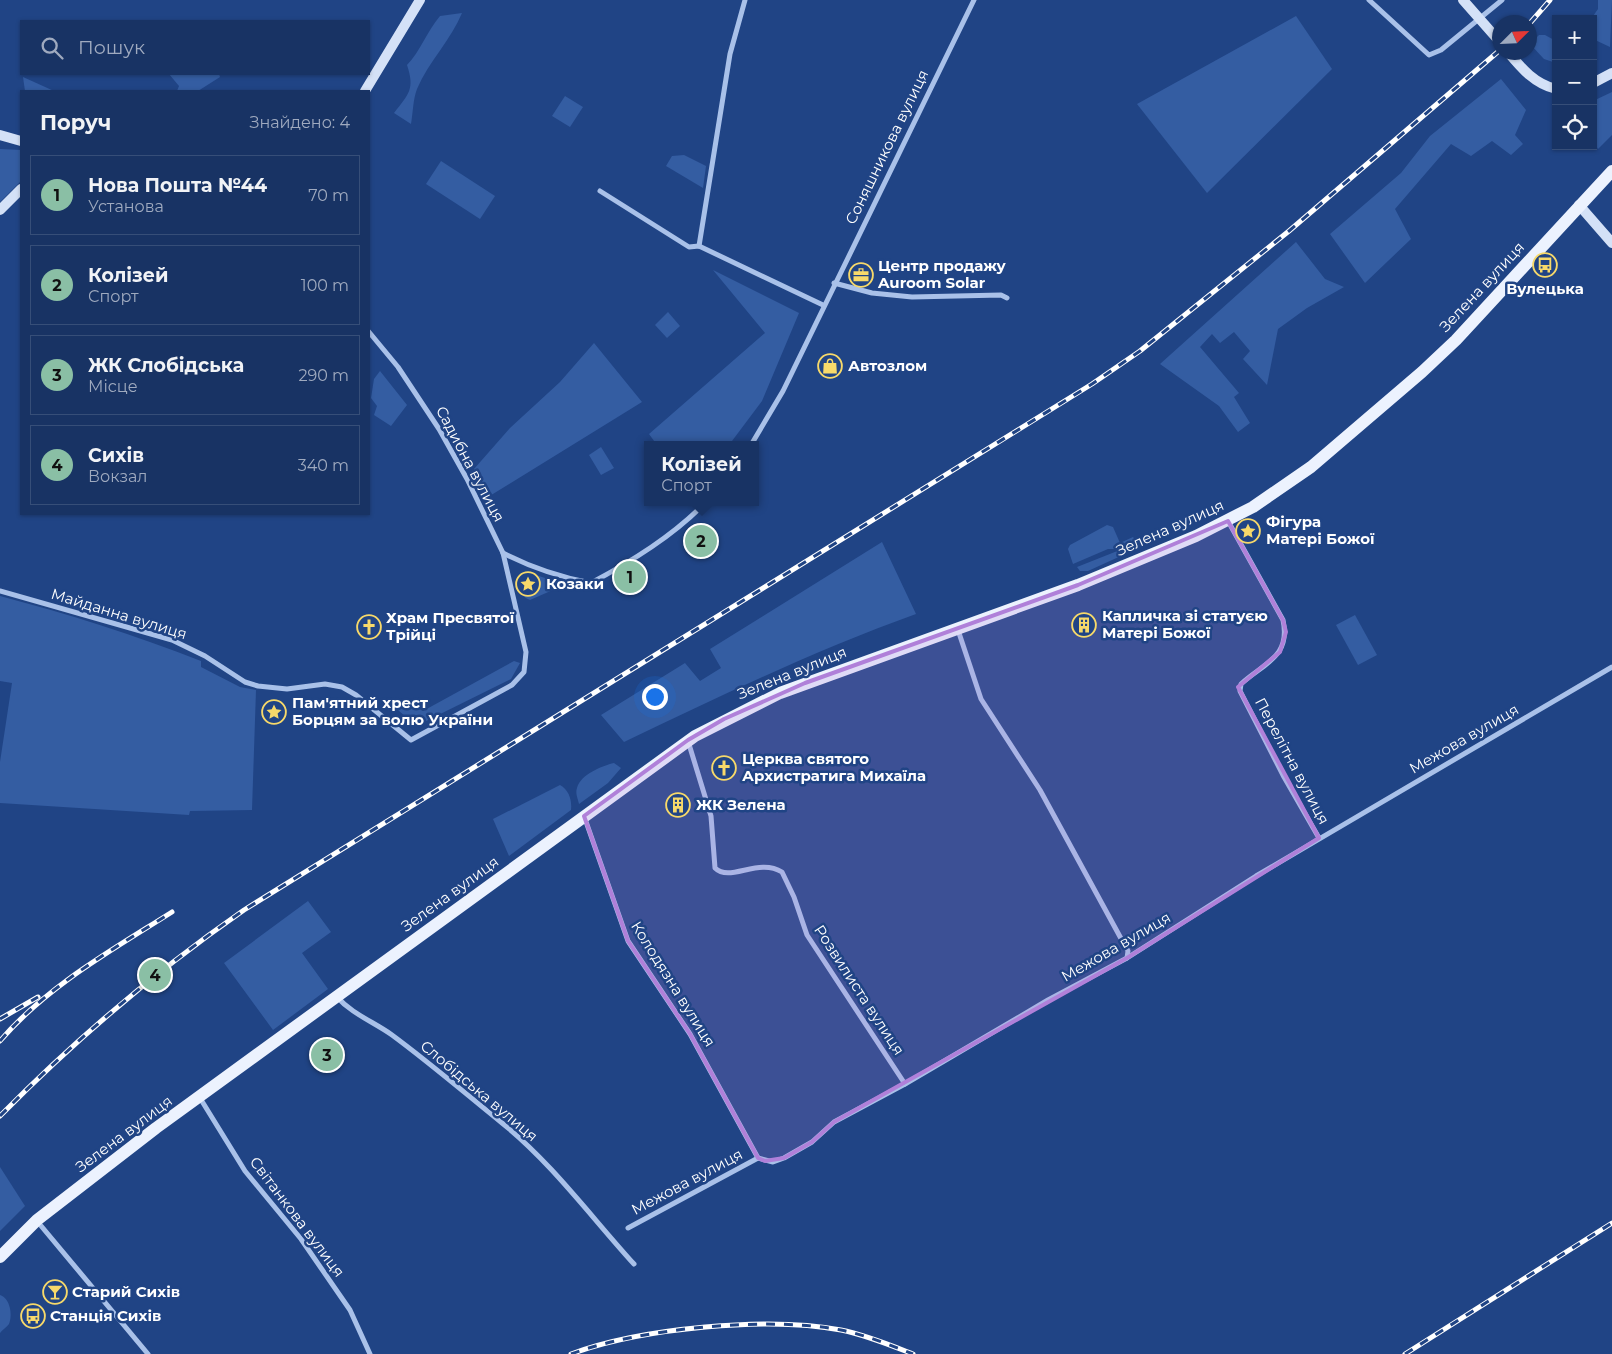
<!DOCTYPE html>
<html lang="uk">
<head>
<meta charset="utf-8">
<style>
  body { margin:0; font-family:Montserrat,sans-serif; background:#213b6a; color:#f1f3f6 }
  .controls { position:absolute; right:15px; top:15px; display:grid; overflow:hidden; border-radius:0px; box-shadow:0 1px 4px #0004 }
  .controls button { width:45px; height:45px; display:grid; place-items:center; padding:0; border:0; border-bottom:1px solid #364e78; background:#183364; color:#f1f3f6; font:25px sans-serif }
  .compass { position:absolute; left:1492px; top:15px; width:45px; height:45px; border-radius:50%; background:#183364; box-shadow:0 1px 4px #0004; rotate:66deg }
  .you { position:absolute; left:654px; top:696px; width:18px; height:18px; margin:-12px; border:4px solid #fff; border-radius:50%; background:#1a73e8; box-shadow:0 0 0 8px #1a73e833 }
  .badge { display:grid; place-items:center; width:32px; height:32px; border-radius:50%; background:#8abfa5; color:#111; font-size:16px; font-weight:700 }
  .pin { position:absolute; translate:-50% -50%; border:2px solid #fff; box-shadow:0 1px 5px #0006 }
  .popup { position:absolute; left:644px; top:441px; width:115px; height:65px; box-sizing:border-box; display:grid; place-content:center; border-radius:0px; background:#183364; filter:drop-shadow(0 1px 4px #0005); font-size:16px; white-space:nowrap; color:#9faabf }
  .popup b { font-size:19px; color:#f1f3f6 }
  .popup::after { content:''; position:absolute; left:50%; top:100%; margin-left:-10px; border:10px solid transparent; border-top-color:#183364 }
  .list { margin:0; padding:0; list-style:none }
  h2 { display:flex; justify-content:space-between; align-items:center; height:65px; margin:0; padding:0 20px; font-size:21px }
  h2 small { font-size:16px; font-weight:400; color:#9faabf }
  .list li { display:grid; grid-template-columns:32px 1fr auto; gap:15px; align-items:center; box-sizing:border-box; height:80px; margin:0 10px 10px; padding:0 10px; border:1px solid #364e78; border-radius:0px }
  .list b { display:block; font-size:19px; white-space:nowrap }
  .list p { margin:0; font-size:16px; white-space:nowrap; color:#9faabf }
  .list em { font-size:16px; font-style:normal; color:#9faabf }
  .icon { flex:none; width:28px; height:28px; fill:none; stroke:currentColor; stroke-width:2; stroke-linecap:round; stroke-linejoin:round }
  .map { position:relative; flex:none; width:1612px; height:1354px; overflow:hidden }
  .search { position:absolute; background:#183364; box-shadow:0 1px 4px #0004; left:20px; top:20px; width:350px; height:55px; display:flex; align-items:center; gap:12px; box-sizing:border-box; padding:0 18px; border-radius:0px; color:#9faabf; font-size:19px }
  .panel { position:absolute; background:#183364; box-shadow:0 1px 4px #0004; left:20px; top:90px; width:350px; height:425px; border-radius:0px }
  .map>svg:first-child { display:block }
  .green { fill:#345da2 }
  .lines { fill:none; stroke-linecap:round; stroke-linejoin:round }
  .street { stroke:#a9c1e9; stroke-width:5 }
  .secondary { stroke:#d4e1f7; stroke-width:10 }
  .primary { stroke:#ecf2fe; stroke-width:12 }
  .rail-casing { stroke:#fff; stroke-width:5 }
  .rail { stroke:#204485; stroke-width:3; stroke-dasharray:9; stroke-linecap:butt }
  .secondary-bridge { stroke:#d4e1f7; stroke-width:10 }
  .marked { fill:#b080d9; fill-opacity:0.2; stroke:#b080d9; stroke-width:4; stroke-linejoin:round }
  .labels { text-anchor:middle; stroke-width:5; stroke-linejoin:round; paint-order:stroke }
  .street-label { font-size:15px; fill:#fff; stroke:#204485 }
  .poi-label { font-size:15px; font-weight:bold; fill:#fff; stroke:#204485; text-anchor:start }
</style>
</head>
<body>
<div class="map">
<svg width="1612" height="1354" viewBox="0 0 1612 1354">
  <rect width="100%" height="100%" fill="#204485"/>
  <g class="green">
    <polygon points="1598,0 1612,0 1610,47 1593,39 1593,19 1591,19 1598,9"/>
    <path d="M462 13C451 40 429 61 417 89 413 99 413 113 411 124L394 113C409 94 415 89 407 65 420 52 427 31 440 16Z"/>
    <polygon points="1296,16 1332,69 1207,193 1137,104"/>
    <polygon points="1539,35 1545,35 1556,41 1556,63 1544,59 1530,44"/>
    <polygon points="169,74 219,74 220,77 198,91 177,91 179,86"/>
    <polygon points="23,77 54,91 25,91"/>
    <polygon points="1501,79 1526,110 1515,135 1523,144 1511,155 1492,141 1471,156 1451,144 1395,209 1411,239 1365,283 1330,234 1401,173 1430,136"/>
    <polygon points="1612,92 1612,135 1598,149 1593,140 1593,101"/>
    <polygon points="565,96 583,107 570,127 552,116"/>
    <polygon points="0,149 21,150 21,181 0,202"/>
    <polygon points="684,155 706,166 703,188 666,166 672,156"/>
    <polygon points="441,161 495,196 480,219 426,184"/>
    <polygon points="1296,242 1325,279 1344,287 1307,308 1278,329 1267,385 1243,359 1250,351 1234,332 1220,343 1212,334 1200,347 1239,393 1234,397 1250,423 1238,432 1219,406 1160,364"/>
    <polygon points="713,270 799,313 762,401 729,445 657,445 649,434 765,333"/>
    <polygon points="668,312 680,326 667,338 655,325"/>
    <polygon points="594,343 642,402 488,497 474,469 510,428 560,382"/>
    <polygon points="380,371 407,405 391,426 374,415 377,406 371,398 374,379"/>
    <polygon points="601,447 614,468 601,475 589,455"/>
    <polygon points="1107,525 1113,527 1120,543 1133,537 1135,540 1118,549 1108,549 1073,564 1068,549 1070,545"/>
    <path d="M882 542 916 614C816 650 720 696 624 742L601 715 685 663 700 681 721 668 710 649Z"/>
    <polygon points="1135,544 1137,547 1134,550 1088,571 1080,571 1077,567"/>
    <path d="M526 572 561 583 562 586 530 600C519 596 519 588 519 578Z"/>
    <path d="M0 596C68 614 135 635 201 661V667L240 687 256 690 252 810 190 811 189 815 0 803V762L12 683 0 681Z"/>
    <polygon points="1355,615 1377,655 1358,665 1336,625"/>
    <polygon points="514,661 520,663 511,679 416,726 398,710 406,701 423,711"/>
    <path d="M614 763 621 768 608 783 579 804C578 799 575 793 577 788 581 774 602 766 614 763Z"/>
    <path d="M560 785C569 790 572 800 571 810L509 856 493 819Z"/>
    <polygon points="308,901 331,932 302,953 328,989 273,1030 224,963"/>
    <polygon points="0,1167 25,1206 0,1231"/>
    <path d="M0 1295C10 1298 13 1315 9 1324 7 1327 2 1330 0 1333Z"/>
  </g>
  <g class="lines">
    <g class="street">
      <polyline points="1369,0 1429,55 1441,50 1502,0"/>
      <polyline points="600,191 689,247 699,246 823,305"/>
      <polyline points="699,246 730,54 745,0"/>
      <polyline points="834,283 872,293 912,297 1001,295 1007,298"/>
      <polyline points="751,445 783,391 974,0"/>
      <path d="M1228 521 1283 620C1291 657 1264 663 1241 684L1240 691 1284 777 1319 838"/>
      <path d="M503 553C532 568 559 577 591 583 632 561 673 536 706 502"/>
      <polyline points="0,591 172,640 205,656 245,682 258,686 287,689 325,684 342,687 356,695 411,740 512,685 524,672 526,652 503,553 467,479 439,429 398,367 369,332"/>
      <polyline points="958,630 981,699 1040,790 1124,944 1128,951 1127,958"/>
      <path d="M688 741 711 816 715 868C730 883 758 857 782 872L794 897 807 935 905 1084"/>
      <polyline points="584,816 628,941 690,1034 758,1158"/>
      <path d="M337 997C352 1014 374 1022 392 1035 430 1063 466 1094 502 1123 551 1162 592 1218 634 1264"/>
      <polyline points="200,1098 245,1171 301,1239 350,1310 370,1354"/>
      <polyline points="37,1221 148,1354"/>
      <polyline points="628,1228 758,1158 773,1162 784,1158 812,1142 834,1122 905,1084 1048,1000 1127,958 1256,876 1612,667"/>
    </g>
    <g class="secondary">
      <path d="M1508 52C1522 69 1535 84 1556 89"/>
      <polyline points="1593,83 1612,73"/>
      <polyline points="365,91 420,0"/>
      <polyline points="0,135 21,141"/>
      <polyline points="1579,205 1612,243"/>
      <polyline points="0,210 21,189"/>
    </g>
    <polyline class="primary" points="0,1257 37,1220 156,1128 695,736 780,693 1078,585 1196,536 1253,507 1311,467 1422,372 1456,340 1612,171"/>
    <g class="rail-casing">
      <g id="rail">
        <polyline points="1530,23 1550,0"/>
        <polyline points="0,1019 38,997"/>
        <path d="M0 1041C47 986 112 950 172 912"/>
        <path d="M0 1116C75 1040 156 971 244 910L1092 384 1140 351 1289 231 1500 50"/>
        <path d="M571 1354C641 1328 769 1316 841 1330 866 1335 890 1345 913 1354"/>
        <polyline points="1405,1354 1612,1223"/>
      </g>
    </g>
    <use href="#rail" class="rail"/>
    <polyline class="secondary-bridge" points="1463,0 1500,42"/>
  </g>
  <path class="marked" d="M1228 521 1283 620 1286 632 1280 652 1238 687 1319 838 1127 958 834 1122 812 1142 784 1158 765 1161 758 1158 690 1034 628 941 584 816 688 740 724 719 805 683 1078 585Z"/>
  <defs>
    <g id="bus-ring" transform="scale(1.25)"><circle r="9.5" fill="#204485" stroke="#f7d96a" stroke-width="1.5"/><path d="M-5-6H5V4H4V6H2V4H-2V6H-4V4H-5ZM-3.5-4V0h7V-4ZM-3.5 1.2v1.5H-2V1.2ZM2 1.2v1.5H3.5V1.2Z" fill="#f7d96a"/></g>
    <g id="office-ring" transform="scale(1.25)"><circle r="9.5" fill="#204485" stroke="#f7d96a" stroke-width="1.5"/><path d="M-6-3h4V-5.5h4V-3h4V5H-6ZM-1-4.5V-3h2v-1.5ZM-6 0V1H6V0Z" fill="#f7d96a"/></g>
    <g id="shop-ring" transform="scale(1.25)"><circle r="9.5" fill="#204485" stroke="#f7d96a" stroke-width="1.5"/><path d="M-5-2.5h2.3a2.7 3.5 0 0 1 5.4 0H5L5.5 6h-11ZM-1.5-2.5h3a1.5 2.3 0 0 0-3 0Z" fill="#f7d96a"/></g>
    <g id="sight-ring" transform="scale(1.25)"><circle r="9.5" fill="#204485" stroke="#f7d96a" stroke-width="1.5"/><path d="M0-6L1.8-2.2L6-1.7L2.9 1.2L3.7 5.4L0 3.3L-3.7 5.4L-2.9 1.2L-6-1.7L-1.8-2.2Z" fill="#f7d96a"/></g>
    <g id="building-ring" transform="scale(1.25)"><circle r="9.5" fill="#204485" stroke="#f7d96a" stroke-width="1.5"/><path d="M-4-6H4V6H1V3H-1V6H-4ZM-2.5-4.3h1.7v1.8h-1.7ZM.8-4.3h1.7v1.8H.8ZM-2.5-1h1.7V.8h-1.7ZM.8-1h1.7V.8H.8Z" fill="#f7d96a"/></g>
    <g id="church-ring" transform="scale(1.25)"><circle r="9.5" fill="#204485" stroke="#f7d96a" stroke-width="1.5"/><path d="M-1.2-6h2.4v3.5h3.3v2.4h-3.3V6h-2.4V-.1h-3.3v-2.4h3.3Z" fill="#f7d96a"/></g>
    <g id="bar-ring" transform="scale(1.25)"><circle r="9.5" fill="#204485" stroke="#f7d96a" stroke-width="1.5"/><path d="M-6-5H6L.8 .8V4.5H3.5V6h-7V4.5H-.8V.8Z" fill="#f7d96a"/></g>
  </defs>
  <g fill-rule="evenodd">
    <use href="#bus-ring" x="1545" y="265"/>
    <use href="#office-ring" x="861" y="275"/>
    <use href="#shop-ring" x="830" y="366"/>
    <use href="#sight-ring" x="1248" y="531"/>
    <use href="#sight-ring" x="528" y="584"/>
    <use href="#building-ring" x="1084" y="625"/>
    <use href="#church-ring" x="369" y="627"/>
    <use href="#sight-ring" x="274" y="712"/>
    <use href="#church-ring" x="724" y="768"/>
    <use href="#building-ring" x="678" y="805"/>
    <use href="#bar-ring" x="55" y="1292"/>
    <use href="#bus-ring" x="33" y="1316"/>
  </g>
  <g class="labels">
    <g class="street-label">
      <text transform="translate(887 147) rotate(-64)" y="5">Соняшникова вулиця</text>
      <text transform="translate(1482 287) rotate(-47)" y="5">Зелена вулиця</text>
      <text transform="translate(470 464) rotate(62)" y="5">Садибна вулиця</text>
      <text transform="translate(1170 528) rotate(-24)" y="5">Зелена вулиця</text>
      <text transform="translate(119 614) rotate(17)" y="5">Майданна вулиця</text>
      <text transform="translate(792 673) rotate(-22)" y="5">Зелена вулиця</text>
      <text transform="translate(1464 739) rotate(-30)" y="5">Межова вулиця</text>
      <text transform="translate(1292 761) rotate(62)" y="5">Перелітна вулиця</text>
      <text transform="translate(450 894) rotate(-36)" y="5">Зелена вулиця</text>
      <text transform="translate(1116 947) rotate(-30)" y="5">Межова вулиця</text>
      <text transform="translate(673 984) rotate(58)" y="5">Колодязна вулиця</text>
      <text transform="translate(859 990) rotate(57)" y="5">Розвилиста вулиця</text>
      <text transform="translate(479 1091) rotate(40)" y="5">Слобідська вулиця</text>
      <text transform="translate(124 1134) rotate(-37)" y="5">Зелена вулиця</text>
      <text transform="translate(687 1182) rotate(-28)" y="5">Межова вулиця</text>
      <text transform="translate(297 1217) rotate(53)" y="5">Світанкова вулиця</text>
    </g>
    <g class="poi-label">
      <text x="878" y="271">Центр продажу<tspan x="878" dy="17">Auroom Solar</tspan></text>
      <text x="1545" y="294" text-anchor="middle">Вулецька</text>
      <text x="848" y="371">Автозлом</text>
      <text x="1266" y="527">Фігура<tspan x="1266" dy="17">Матері Божої</tspan></text>
      <text x="546" y="589">Козаки</text>
      <text x="1102" y="621">Капличка зі статуєю<tspan x="1102" dy="17">Матері Божої</tspan></text>
      <text x="386" y="623">Храм Пресвятої<tspan x="386" dy="17">Трійці</tspan></text>
      <text x="292" y="708">Пам'ятний хрест<tspan x="292" dy="17">Борцям за волю України</tspan></text>
      <text x="742" y="764">Церква святого<tspan x="742" dy="17">Архистратига Михаїла</tspan></text>
      <text x="696" y="810">ЖК Зелена</text>
      <text x="72" y="1297">Старий Сихів</text>
      <text x="50" y="1321">Станція Сихів</text>
    </g>
  </g>
</svg>
<div class="controls">
<button>+</button>
<button>−</button>
<button><svg class="icon" aria-label="locate" viewBox="0 0 24 24"><circle cx="12" cy="12" r="6"/><path d="M12 2v4M12 18v4M2 12h4M18 12h4"/></svg></button>
</div>
<svg class="compass" viewBox="-18 -18 36 36"><path d="M0-13l5 13h-10z" fill="#e53935"/><path d="M0 13l5-13h-10z" fill="#9faabf"/></svg>
<div class="you"></div>
<div class="pin badge" style="left:630px;top:577px">1</div>
<div class="pin badge" style="left:701px;top:541px">2</div>
<div class="popup"><b>Колізей</b>Спорт</div>
<div class="pin badge" style="left:327px;top:1055px">3</div>
<div class="pin badge" style="left:155px;top:975px">4</div>
<div class="search"><svg class="icon" aria-label="search" viewBox="0 0 24 24"><circle cx="10" cy="10" r="6"/><path d="M15 15l6 6"/></svg>Пошук</div>
<section class="panel">
<h2>Поруч<small>Знайдено: 4</small></h2>
<ul class="list">
<li><span class="badge">1</span><div><b>Нова Пошта №44</b><p>Установа</p></div><em>70 m</em></li>
<li><span class="badge">2</span><div><b>Колізей</b><p>Спорт</p></div><em>100 m</em></li>
<li><span class="badge">3</span><div><b>ЖК Слобідська</b><p>Місце</p></div><em>290 m</em></li>
<li><span class="badge">4</span><div><b>Сихів</b><p>Вокзал</p></div><em>340 m</em></li>
</ul>
</section>
</div>
</body>
</html>
